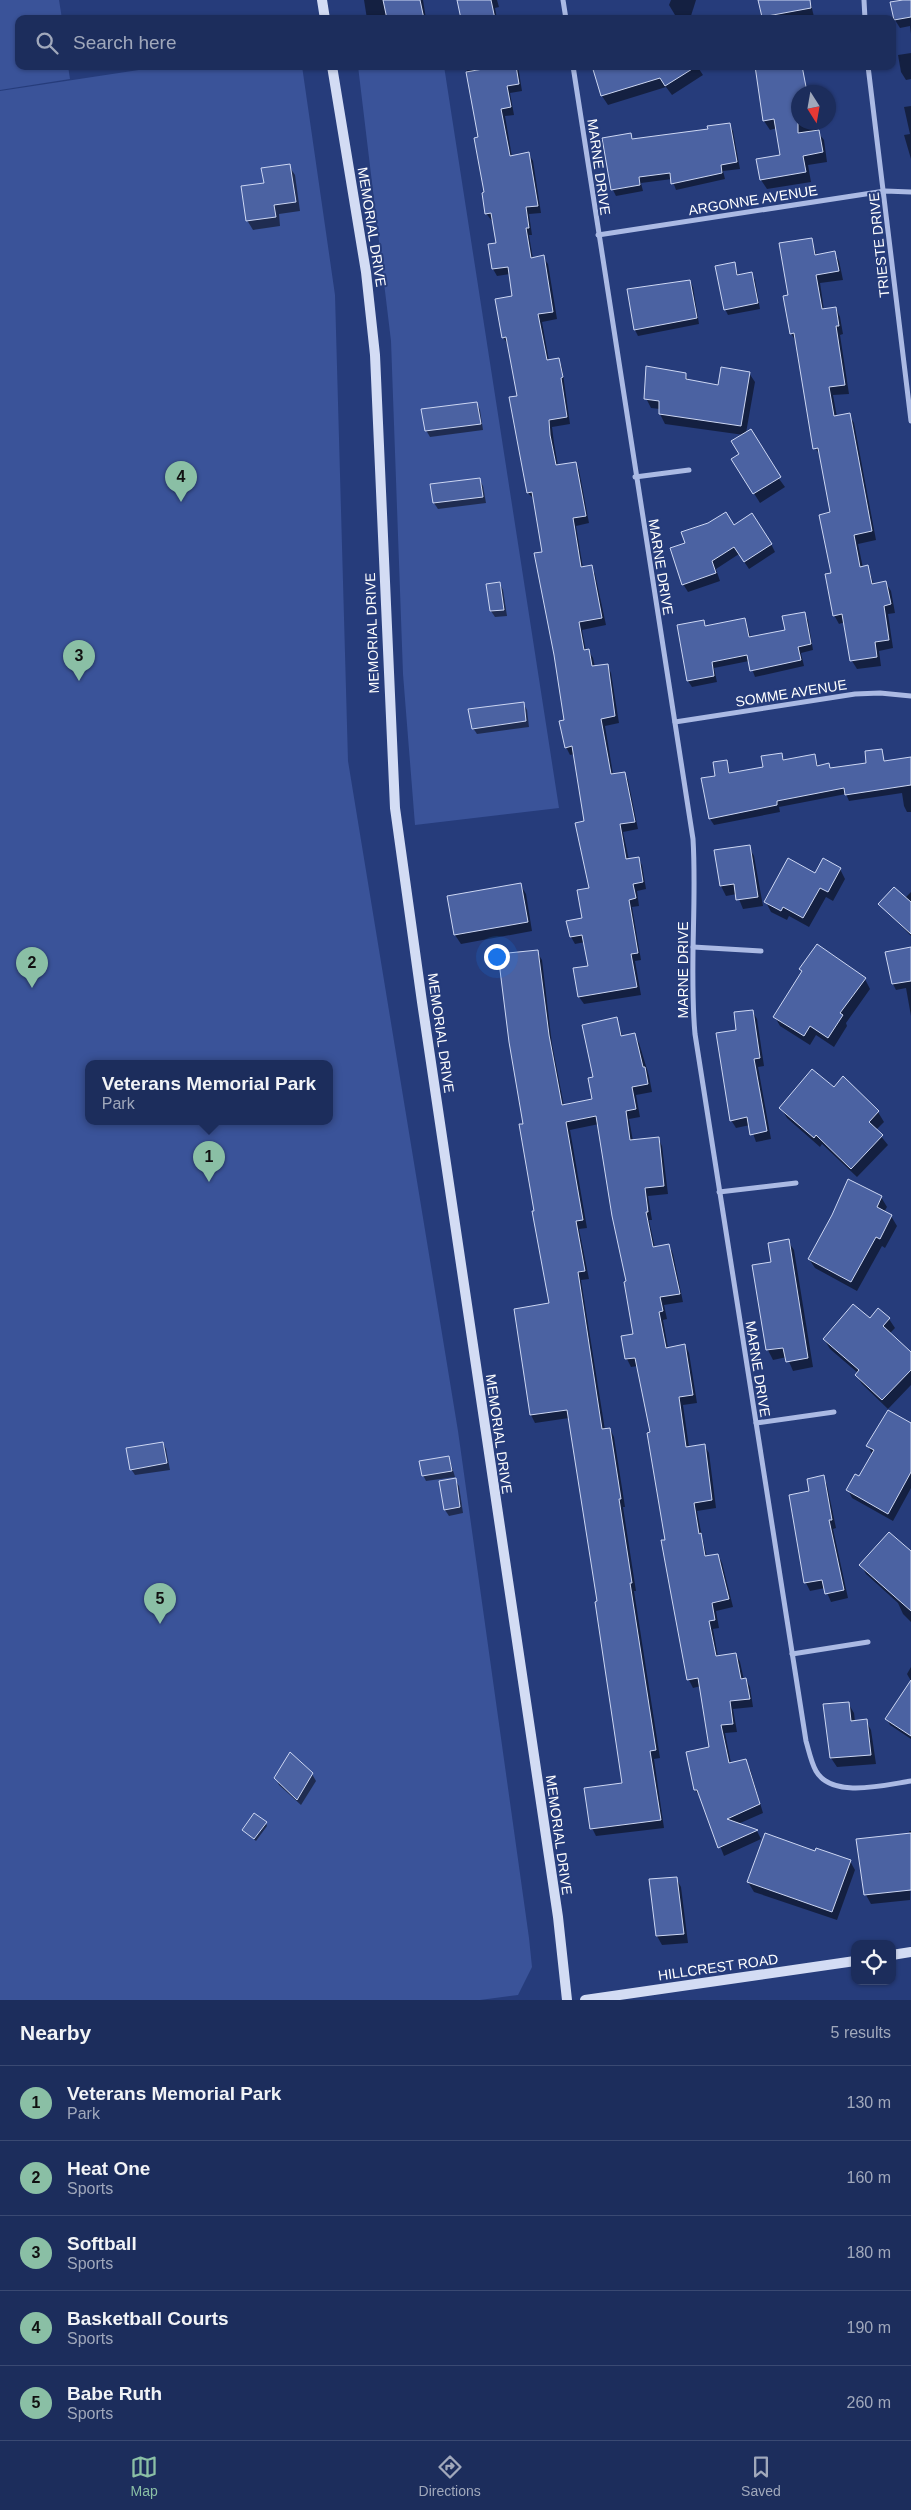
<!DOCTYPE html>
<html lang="en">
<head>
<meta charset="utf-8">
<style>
  body { margin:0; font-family:Arial,sans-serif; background:#253562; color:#f1f3f6 }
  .controls { position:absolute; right:15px; bottom:15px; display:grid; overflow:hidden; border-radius:10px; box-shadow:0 1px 4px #0004 }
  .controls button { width:45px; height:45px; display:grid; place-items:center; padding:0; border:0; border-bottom:1px solid #3a4972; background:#1c2d5c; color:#f1f3f6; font:25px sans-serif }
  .compass { position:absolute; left:791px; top:85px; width:45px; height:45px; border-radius:50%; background:#1c2d5c; box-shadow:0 1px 4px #0004; rotate:169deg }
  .you { position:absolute; left:496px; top:956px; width:18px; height:18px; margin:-12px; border:4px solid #fff; border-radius:50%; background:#1a73e8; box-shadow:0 0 0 8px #1a73e833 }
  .badge { display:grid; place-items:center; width:32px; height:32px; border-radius:50%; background:#8abfa5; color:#111; font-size:16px; font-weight:700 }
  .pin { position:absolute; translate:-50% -41px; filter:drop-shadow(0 1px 2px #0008) }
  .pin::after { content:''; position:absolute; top:26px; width:18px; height:15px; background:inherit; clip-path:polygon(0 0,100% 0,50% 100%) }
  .popup { position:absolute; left:85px; top:1060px; width:248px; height:65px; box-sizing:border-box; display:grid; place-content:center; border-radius:10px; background:#1c2d5c; filter:drop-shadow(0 1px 4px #0005); font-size:16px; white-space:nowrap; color:#a0a8bb }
  .popup b { font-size:19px; color:#f1f3f6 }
  .popup::after { content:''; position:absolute; left:50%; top:100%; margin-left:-10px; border:10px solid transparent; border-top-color:#1c2d5c }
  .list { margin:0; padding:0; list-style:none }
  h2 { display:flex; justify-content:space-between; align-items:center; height:65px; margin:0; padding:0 20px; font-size:21px }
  h2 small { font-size:16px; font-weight:400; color:#a0a8bb }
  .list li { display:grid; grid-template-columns:32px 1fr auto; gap:15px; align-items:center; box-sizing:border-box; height:75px; padding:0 20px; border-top:1px solid #3a4972 }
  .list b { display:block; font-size:19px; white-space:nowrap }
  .list p { margin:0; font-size:16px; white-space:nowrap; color:#a0a8bb }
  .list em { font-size:16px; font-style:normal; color:#a0a8bb }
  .icon { flex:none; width:28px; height:28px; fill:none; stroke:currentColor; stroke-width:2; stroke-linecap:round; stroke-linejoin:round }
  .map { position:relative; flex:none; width:911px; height:2000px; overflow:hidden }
  .search { position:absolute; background:#1c2d5c; box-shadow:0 1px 4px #0004; left:15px; right:15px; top:15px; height:55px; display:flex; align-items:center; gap:12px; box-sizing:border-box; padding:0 18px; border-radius:10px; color:#a0a8bb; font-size:19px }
  .sheet { height:440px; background:#1c2d5c }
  nav { display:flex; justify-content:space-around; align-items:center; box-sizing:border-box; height:70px; border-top:1px solid #3a4972; background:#1c2d5c; font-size:14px; color:#a0a8bb }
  nav a { display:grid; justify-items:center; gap:2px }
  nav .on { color:#8abfa5 }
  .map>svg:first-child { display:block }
  .green { fill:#3a5399; fill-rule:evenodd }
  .shadow { fill:#0007 }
  .building { fill:#4b62a2; stroke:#cdd7f3 }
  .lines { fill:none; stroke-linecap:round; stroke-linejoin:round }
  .street { stroke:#abbae4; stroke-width:5 }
  .secondary { stroke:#d3dcf4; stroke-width:10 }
  .labels { text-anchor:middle; stroke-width:4; stroke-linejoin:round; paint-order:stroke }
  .street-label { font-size:14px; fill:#fff; stroke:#263c7b }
</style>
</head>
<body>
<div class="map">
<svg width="911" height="2000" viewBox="0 0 911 2000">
  <rect width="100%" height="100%" fill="#263c7b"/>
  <g class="green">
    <polygon points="0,0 59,0 62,19 19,19 19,66 68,66 70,79 0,90"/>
    <path d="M165 66H302L335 295 348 761 458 1431 529 1938 532 1967 518 1995 480 2000H0V91ZM89 1063H329V1121H89Z"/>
    <polygon points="358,66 444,66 559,808 415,825 403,674 391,341"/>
  </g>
  <g class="shadow">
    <polygon points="364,0 423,0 426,19 367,19"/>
    <polygon points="459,0 497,0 499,7 495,8 497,19 458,19 457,16 462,15"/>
    <polygon points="671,0 696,0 690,19 675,15 669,5"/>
    <polygon points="760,0 810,0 814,17 763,19"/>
    <polygon points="911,0 911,34 910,26 900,28 895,20"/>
    <polygon points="911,53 911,79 906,80 901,72 898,55"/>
    <polygon points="466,66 518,66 522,91 510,93 514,115 505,116 512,157 528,153 533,161 541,213 529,214 532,235 529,235 533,259 543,257 548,264 557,319 542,322 549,361 558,359 562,367 570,424 552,427 554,443 558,466 575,463 579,470 589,523 576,526 583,568 591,566 595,574 606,625 582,630 586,651 589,651 593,658 595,667 607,665 611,673 619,723 605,726 613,774 624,773 628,780 638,829 623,832 629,860 638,858 642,865 646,889 637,891 639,906 632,907 641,960 635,961 641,995 584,1004 579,997 575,969 590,967 585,942 575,944 571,937 584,919 590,889 585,822 574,754 570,755 566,747 565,721 543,553 534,499 528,493 518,397 508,345 503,337 514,297 510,274 497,276 493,269 489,245 497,244 493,220 491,220 486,213 479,138"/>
    <polygon points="593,66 697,66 703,75 672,95 666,87 608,105 602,96"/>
    <polygon points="755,66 797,66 807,92 798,92 798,122 815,122 817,131 824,140 827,162 808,165 811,182 767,189 761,180 758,160 782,156 777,128 770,130 764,121"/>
    <polygon points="911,106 911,159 904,135 910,134 904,107"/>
    <polygon points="729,124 733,131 740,169 723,171 725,179 676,190 672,179 641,183 643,191 616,196 613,190 604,139 630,134 634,140 709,130"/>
    <polygon points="289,166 295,175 300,211 279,214 280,226 253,230 247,220 265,184"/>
    <polygon points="811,239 817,256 834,253 839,261 843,280 820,283 824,310 836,308 840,317 843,334 840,335 849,394 833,395 837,417 849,415 854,423 876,540 858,544 863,568 868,567 874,585 886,583 891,591 895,613 888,614 893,648 879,651 881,666 857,669 852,661 845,622 839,624 834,615 831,513 821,456 815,448 796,342 791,333 790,296"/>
    <polygon points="734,263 739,276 751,273 755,280 760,309 728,315 725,309"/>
    <polygon points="690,281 693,287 699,324 638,336 635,330"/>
    <polygon points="749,373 755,382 746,433 785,487 760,503 739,469 744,435 665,424 660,414 660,409 651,408 646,398 685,374 689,381 719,387"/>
    <polygon points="477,403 480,410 483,430 430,437 426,430"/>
    <polygon points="479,479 483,486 486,503 438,509 434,503"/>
    <polygon points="734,526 771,544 775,552 749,569 739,554 716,569 720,581 688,592 683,584"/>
    <polygon points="500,584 503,590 507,616 495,617 491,611 487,585"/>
    <polygon points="804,614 808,620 813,650 801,653 804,666 755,677 749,661 714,668 717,682 692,687 688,681 703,622 706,627 745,619 751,638 787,631"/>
    <polygon points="523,703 527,710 529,727 477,734 473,728"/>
    <polygon points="881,750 885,762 911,758 911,812 907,812 904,806 902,793 849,801 846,794 779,807 780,812 714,825 710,819 703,779 717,777 726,761 731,774 765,768 781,754 785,760 814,755 819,767 829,765 831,769 868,764"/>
    <polygon points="749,847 754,856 763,906 743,909 737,894 726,896 721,886 715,851"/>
    <polygon points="840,869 845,879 833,901 826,897 809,927 789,916 787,920 771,912 766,902 816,874"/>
    <polygon points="520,884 526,894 532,931 461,944 455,935"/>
    <polygon points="911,892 911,936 880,904 905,898"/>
    <polygon points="911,950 911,1016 906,988 896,990 893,984 887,953"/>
    <polygon points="537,952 542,960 552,1044 564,1106 594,1100 595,1078 616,1019 623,1037 634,1035 639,1043 649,1076 652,1092 636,1095 640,1117 629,1119 633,1141 658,1138 662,1146 668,1194 648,1196 652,1220 649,1220 655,1248 669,1245 673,1254 683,1302 664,1305 667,1319 663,1320 668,1348 685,1345 689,1353 697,1403 683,1405 689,1447 704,1445 709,1453 716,1508 697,1511 702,1537 707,1557 718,1555 722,1563 733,1607 716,1611 719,1628 713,1629 718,1657 736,1654 740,1662 744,1680 746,1679 750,1687 753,1707 733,1709 737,1732 725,1733 731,1763 745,1761 750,1769 763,1813 738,1824 757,1831 761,1839 724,1856 701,1798 695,1790 710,1748 701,1686 693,1688 689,1680 651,1433 638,1366 631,1367 627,1359 622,1337 635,1335 628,1282 599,1124 570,1130 587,1228 579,1229 589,1279 581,1280 605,1430 610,1429 614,1437 625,1507 623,1507 636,1591 634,1591 660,1758 654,1759 664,1828 596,1836 592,1828 624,1784 598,1602 569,1418 535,1423 531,1415 551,1304 535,1212 525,1125"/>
    <polygon points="800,969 865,979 870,989 846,1023 847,1026 834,1047 816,1035 810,1045 780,1026 775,1017 803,973"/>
    <polygon points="752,1011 757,1019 764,1066 758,1067 771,1139 756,1142 750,1125 736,1128 731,1120 718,1034 738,1031"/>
    <polygon points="843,1078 878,1112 884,1122 876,1130 888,1145 857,1177 822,1144 820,1147 787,1118 781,1108 834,1089"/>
    <polygon points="881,1197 887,1207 884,1212 891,1216 897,1226 885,1248 882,1246 857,1291 815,1268 809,1259"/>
    <polygon points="788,1241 794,1250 813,1367 793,1371 787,1357 773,1360 768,1350 754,1266 773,1263"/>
    <polygon points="889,1319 895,1328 889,1334 911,1354 911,1385 888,1409 862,1384 856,1375 858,1373 830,1349 824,1339 870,1320"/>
    <polygon points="911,1425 911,1488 893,1521 852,1498 848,1490 860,1478 872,1454 868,1446"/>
    <polygon points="163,1443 166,1449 170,1470 135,1475 131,1469"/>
    <polygon points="449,1457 455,1477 426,1481 423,1475"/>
    <polygon points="823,1477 827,1485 836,1528 833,1529 848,1598 831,1602 825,1588 810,1591 806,1583 790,1496 811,1492"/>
    <polygon points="455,1480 459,1486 463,1513 449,1516 445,1510"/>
    <polygon points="911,1552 911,1622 903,1614 898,1603 866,1574 861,1565"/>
    <polygon points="911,1667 911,1681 907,1674"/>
    <polygon points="911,1682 911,1739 890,1725 887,1719"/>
    <polygon points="848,1703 854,1713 855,1722 866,1721 871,1730 876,1764 837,1767 831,1758"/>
    <polygon points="312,1774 316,1781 301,1805 279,1785 276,1778"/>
    <polygon points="266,1823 267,1826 256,1841 243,1830"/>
    <polygon points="909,1831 911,1831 910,1900 871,1904 866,1895 858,1840 910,1834"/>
    <polygon points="816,1853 850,1861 855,1870 837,1920 754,1892 748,1882"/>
    <polygon points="676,1878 681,1887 688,1943 662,1945 657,1936"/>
  </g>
  <g class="building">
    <polygon points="383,0 420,0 424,19 387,19"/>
    <polygon points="457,0 491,0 495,19 461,19"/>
    <polygon points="758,0 810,0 811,8 762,17"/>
    <polygon points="903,0 911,0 911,17 894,20 890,2"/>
    <polygon points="500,66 516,66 519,84 507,86 511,107 501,109 510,156 529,152 538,206 526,207 529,228 526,228 531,258 544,255 553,312 538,314 547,360 559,358 563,377 561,378 567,417 549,420 550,435 556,465 576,462 586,516 573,518 581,567 592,565 602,618 579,622 584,650 589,649 592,666 608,664 615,716 601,719 611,774 625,772 635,822 620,824 626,859 639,857 643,882 633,884 636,898 629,900 638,953 631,954 637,987 578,997 573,968 588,966 582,935 570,937 566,921 582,918 577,890 589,888 575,823 584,821 572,746 565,748 559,721 564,720 554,655 534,553 542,552 532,492 527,493 517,440 509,397 517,396 506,337 502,338 495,299 512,296 508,267 492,269 488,244 496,243 491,213 485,214 482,193 484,192 474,138 478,137 466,72"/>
    <polygon points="592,66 697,66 665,86 660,78 601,96"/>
    <polygon points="755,66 802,66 807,92 798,92 798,133 819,130 823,152 803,156 806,172 760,180 756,159 780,155 774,119 763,121"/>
    <polygon points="730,123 737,162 721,165 722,173 671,184 670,173 639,177 640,185 611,190 602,138 631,133 632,139 708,129 707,126"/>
    <polygon points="290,164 296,202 274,205 276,217 246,221 241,186 264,183 261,168"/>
    <polygon points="812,238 815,255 835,251 839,271 816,275 822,309 836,307 839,326 836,326 845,385 829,387 834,416 850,413 872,531 854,535 860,567 868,565 872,584 886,581 891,604 884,606 889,640 875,642 877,657 850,661 842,614 833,616 825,574 831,573 819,515 830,512 818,448 813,449 794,333 790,334 783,296 788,295 779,243"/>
    <polygon points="735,262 737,275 752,272 758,303 724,310 715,266"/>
    <polygon points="690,280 697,318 634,330 627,289"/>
    <polygon points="646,366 686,373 686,379 718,385 721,367 750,372 741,426 659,414 659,401 644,399"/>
    <polygon points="477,402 481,424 425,431 421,409"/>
    <polygon points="751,429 781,477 753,494 731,459 739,454 731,441"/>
    <polygon points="480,478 483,497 433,503 430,484"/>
    <polygon points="726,512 734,525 752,513 772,544 744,562 734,547 712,561 716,573 682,585 670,548 685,543 681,532 708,523"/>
    <polygon points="500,582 504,610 490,611 486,584"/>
    <polygon points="805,612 811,644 798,647 801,660 750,671 747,655 712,662 714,676 687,681 677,625 704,620 705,626 745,618 749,637 785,630 782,616"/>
    <polygon points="524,702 526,721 472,729 468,709"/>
    <polygon points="882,749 884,761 911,757 911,785 845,795 844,788 777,801 777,805 709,819 701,778 715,776 713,762 727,760 729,773 763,767 761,756 782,753 783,760 815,754 817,766 829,763 830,768 866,763 865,751"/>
    <polygon points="750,845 758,897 736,900 734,884 720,886 714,850"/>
    <polygon points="788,858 815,873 823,858 841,868 828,892 820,888 803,918 783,907 781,911 764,902"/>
    <polygon points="521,883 528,922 454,935 447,896"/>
    <polygon points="894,887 911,902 911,934 878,904"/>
    <polygon points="817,944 866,978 840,1013 843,1015 828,1038 810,1026 804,1036 773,1017 802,971 799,969"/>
    <polygon points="911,947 911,981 892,984 885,952"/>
    <polygon points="538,950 549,1035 562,1105 592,1099 588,1078 593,1077 582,1025 617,1017 621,1036 635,1033 643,1067 645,1067 648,1084 632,1087 636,1109 626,1111 630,1140 659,1137 664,1186 645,1188 648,1212 646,1212 653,1247 669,1244 680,1294 660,1297 663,1311 659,1312 666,1348 685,1344 693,1395 679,1397 686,1447 705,1444 712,1500 694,1503 699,1534 701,1533 705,1556 718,1554 729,1599 712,1603 715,1620 709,1621 716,1656 736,1653 741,1679 746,1678 750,1699 730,1701 733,1724 721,1725 729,1763 746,1759 760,1804 727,1819 758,1830 718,1848 697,1790 694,1790 686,1752 709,1747 698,1678 687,1680 670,1589 661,1540 665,1540 647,1433 650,1432 635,1358 625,1359 621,1336 633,1334 624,1282 626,1281 612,1216 596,1116 566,1122 583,1220 576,1221 585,1271 578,1272 602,1429 610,1428 621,1499 619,1499 632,1583 630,1583 656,1750 650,1751 661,1820 590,1829 584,1788 622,1783 595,1602 597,1601 567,1410 530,1415 514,1309 549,1303 532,1211 534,1211 519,1124 523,1124 509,1042 498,954"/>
    <polygon points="753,1010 760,1058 754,1059 767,1131 750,1135 747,1117 730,1121 716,1033 736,1030 734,1012"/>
    <polygon points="812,1069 834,1087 843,1076 879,1111 869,1122 883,1135 851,1169 816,1135 814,1138 779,1108"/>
    <polygon points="848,1179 882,1196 877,1207 892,1215 880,1239 876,1237 851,1282 808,1259 832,1215"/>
    <polygon points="789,1239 808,1358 786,1362 783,1348 766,1350 752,1265 771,1262 768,1243"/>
    <polygon points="853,1304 870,1318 878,1308 890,1318 883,1326 911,1352 911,1370 882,1400 855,1375 859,1370 823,1339"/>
    <polygon points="888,1410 911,1423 911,1472 888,1514 846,1490 855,1474 859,1476 874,1450 866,1446"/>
    <polygon points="163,1442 167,1463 130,1470 126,1448"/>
    <polygon points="449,1456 452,1471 422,1476 419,1461"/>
    <polygon points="824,1475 832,1520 829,1520 844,1590 825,1594 822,1580 804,1583 789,1495 809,1491 807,1479"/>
    <polygon points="456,1478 460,1507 444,1510 439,1481"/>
    <polygon points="889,1532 911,1551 911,1611 859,1565"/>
    <polygon points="911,1680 911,1736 885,1719"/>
    <polygon points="849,1702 851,1721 867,1719 871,1755 830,1758 823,1704"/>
    <polygon points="290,1752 313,1773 297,1800 274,1778"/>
    <polygon points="254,1813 267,1822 254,1839 242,1830"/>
    <polygon points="765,1833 815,1851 816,1848 851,1860 832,1912 747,1882"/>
    <polygon points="911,1833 911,1890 864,1895 856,1839"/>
    <polygon points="677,1877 684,1934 656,1936 649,1879"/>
  </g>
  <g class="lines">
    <g class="street">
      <polyline points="563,0 566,19"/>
      <polyline points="864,0 865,19"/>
      <path d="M573 66 693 839C697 904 689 969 695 1034L806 1741C809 1751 811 1762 816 1771 832 1799 885 1785 911 1781"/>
      <polyline points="868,66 911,421"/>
      <polyline points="598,235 885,191 911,192"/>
      <polyline points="635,477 689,470"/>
      <polyline points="675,722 855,694 880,693 911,696"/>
      <polyline points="693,947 761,951"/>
      <polyline points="719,1192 796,1183"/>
      <polyline points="756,1423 834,1412"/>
      <polyline points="792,1654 868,1642"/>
    </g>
    <g class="secondary">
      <polyline points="322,0 325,19"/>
      <polyline points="332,66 366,272 375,355 395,808 422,1002 558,1917 567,2000"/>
      <polyline points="892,1955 911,1952"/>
      <polyline points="585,2000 855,1961"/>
    </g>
  </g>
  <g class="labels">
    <g class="street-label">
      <text transform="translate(599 167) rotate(82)" y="5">MARNE DRIVE</text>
      <text transform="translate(753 200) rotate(-9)" y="5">ARGONNE AVENUE</text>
      <text transform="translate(372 227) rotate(81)" y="5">MEMORIAL DRIVE</text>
      <text transform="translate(879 245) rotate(-96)" y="5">TRIESTE DRIVE</text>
      <text transform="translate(661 567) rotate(81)" y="5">MARNE DRIVE</text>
      <text transform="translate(372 633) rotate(-92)" y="5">MEMORIAL DRIVE</text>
      <text transform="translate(791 693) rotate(-9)" y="5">SOMME AVENUE</text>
      <text transform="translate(683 970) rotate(-90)" y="5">MARNE DRIVE</text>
      <text transform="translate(441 1033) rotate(82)" y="5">MEMORIAL DRIVE</text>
      <text transform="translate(758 1369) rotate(81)" y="5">MARNE DRIVE</text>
      <text transform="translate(499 1434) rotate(82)" y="5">MEMORIAL DRIVE</text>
      <text transform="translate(559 1835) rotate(82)" y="5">MEMORIAL DRIVE</text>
      <text transform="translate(718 1967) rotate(-8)" y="5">HILLCREST ROAD</text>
    </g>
  </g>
</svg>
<div class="controls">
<button><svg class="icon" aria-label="locate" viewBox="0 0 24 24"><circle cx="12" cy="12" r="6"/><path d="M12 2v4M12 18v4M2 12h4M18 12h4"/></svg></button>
</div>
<svg class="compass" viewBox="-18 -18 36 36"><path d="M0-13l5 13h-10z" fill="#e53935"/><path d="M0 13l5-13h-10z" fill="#a0a8bb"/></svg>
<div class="you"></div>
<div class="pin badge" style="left:209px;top:1182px">1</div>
<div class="popup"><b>Veterans Memorial Park</b>Park</div>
<div class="pin badge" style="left:32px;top:988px">2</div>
<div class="pin badge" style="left:79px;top:681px">3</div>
<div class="pin badge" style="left:181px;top:502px">4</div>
<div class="pin badge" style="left:160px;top:1624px">5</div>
<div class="search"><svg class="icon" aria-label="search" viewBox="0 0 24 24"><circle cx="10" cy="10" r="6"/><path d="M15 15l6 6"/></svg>Search here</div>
</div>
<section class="sheet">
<h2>Nearby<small>5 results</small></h2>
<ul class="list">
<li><span class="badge">1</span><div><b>Veterans Memorial Park</b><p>Park</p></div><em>130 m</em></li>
<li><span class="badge">2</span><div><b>Heat One</b><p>Sports</p></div><em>160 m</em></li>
<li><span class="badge">3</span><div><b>Softball</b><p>Sports</p></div><em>180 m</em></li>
<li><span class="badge">4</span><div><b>Basketball Courts</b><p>Sports</p></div><em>190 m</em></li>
<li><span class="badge">5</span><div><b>Babe Ruth</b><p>Sports</p></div><em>260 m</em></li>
</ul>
</section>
<nav>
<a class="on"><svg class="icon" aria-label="map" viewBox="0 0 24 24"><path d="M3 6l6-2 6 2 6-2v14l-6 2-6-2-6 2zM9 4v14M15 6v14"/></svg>Map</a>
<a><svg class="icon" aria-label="directions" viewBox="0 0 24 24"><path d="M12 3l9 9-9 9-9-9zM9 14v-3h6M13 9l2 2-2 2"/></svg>Directions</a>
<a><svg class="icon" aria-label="saved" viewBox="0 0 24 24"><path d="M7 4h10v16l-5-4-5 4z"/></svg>Saved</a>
</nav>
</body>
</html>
